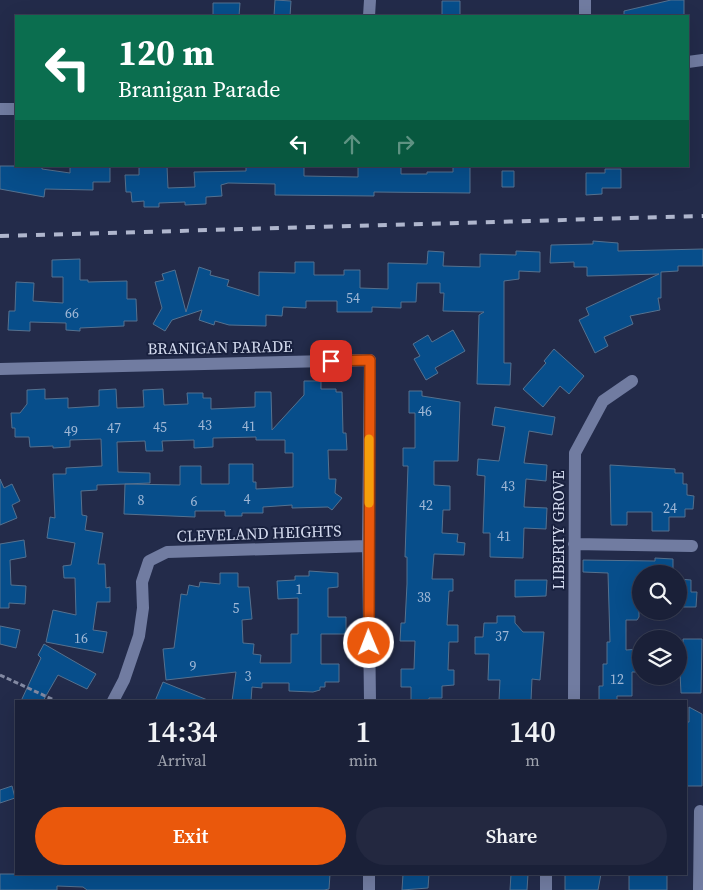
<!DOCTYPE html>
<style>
body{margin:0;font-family:"Source Serif 4",serif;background:#232840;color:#f1f3f6;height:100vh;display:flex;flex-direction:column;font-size:19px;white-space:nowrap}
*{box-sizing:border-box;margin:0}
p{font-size:16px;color:#9fa3ae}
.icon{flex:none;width:28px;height:28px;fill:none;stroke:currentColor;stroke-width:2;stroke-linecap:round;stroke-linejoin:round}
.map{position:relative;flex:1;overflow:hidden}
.side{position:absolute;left:15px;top:700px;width:672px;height:175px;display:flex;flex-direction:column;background:#1a2038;border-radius:0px;box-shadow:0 5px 20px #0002,0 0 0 1px #383e53}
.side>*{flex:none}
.hud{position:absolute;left:15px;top:15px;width:674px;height:152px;border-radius:0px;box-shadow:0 5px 20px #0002,0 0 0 1px #383e53;background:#0b6e4f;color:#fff;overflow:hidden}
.fabs{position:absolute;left:632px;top:565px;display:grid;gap:10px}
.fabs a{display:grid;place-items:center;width:55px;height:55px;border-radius:50%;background:#1a2038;box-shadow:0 5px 20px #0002,0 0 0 1px #383e53;font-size:25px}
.pin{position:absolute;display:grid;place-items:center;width:42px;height:42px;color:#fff;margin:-21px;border-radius:10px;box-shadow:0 2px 8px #0006}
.me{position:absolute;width:55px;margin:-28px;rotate:359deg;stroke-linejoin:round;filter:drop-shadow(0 0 4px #0008)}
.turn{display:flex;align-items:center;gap:18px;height:105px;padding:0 20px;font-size:22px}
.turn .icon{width:65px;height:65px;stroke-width:2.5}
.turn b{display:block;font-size:35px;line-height:42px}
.lanes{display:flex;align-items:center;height:48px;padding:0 20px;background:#0003;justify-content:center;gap:25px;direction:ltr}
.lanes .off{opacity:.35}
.eta{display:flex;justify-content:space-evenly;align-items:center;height:85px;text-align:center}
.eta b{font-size:30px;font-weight:600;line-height:35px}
.primary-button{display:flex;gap:10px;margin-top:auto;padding:10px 20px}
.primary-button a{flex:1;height:58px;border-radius:30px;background:#ea580c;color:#fff;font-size:20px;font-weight:600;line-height:58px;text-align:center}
.primary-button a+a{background:#232840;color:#f1f3f6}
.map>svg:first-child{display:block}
</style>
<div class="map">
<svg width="703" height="890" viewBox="0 0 703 890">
<rect width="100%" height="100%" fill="#232b4a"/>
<path fill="#074e8b" stroke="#55718f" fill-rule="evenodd" d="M275 0 291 1 290 16H274Z
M671 0H684V16H624V11Z
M442 1H460V16H442Z
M213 3H240L239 16H213Z
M0 166H42V169L70 173V167L110 166V182H93V190L45 189 44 197 0 189Z
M139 166H167L168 188 195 187 194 172 246 171V166H304V176L358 177V166H401V174H427V172H453V166H470V193L374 192V196L275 195V184L228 183 221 185 222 196 206 197V204L185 205V202L159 203V207H144V201L132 202 131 192H126L125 175H139Z
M605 169H621V188H602V194L586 195V173H605Z
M502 171H514V187H502Z
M593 241 618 243V251L703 249V266H678V271L661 272V298H658L660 310 630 316 633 324 604 337 608 346 595 353 579 320 589 315 586 308 659 274 587 276V267H574V262L550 263 551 245 593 244Z
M428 251 444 252 443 266 480 267V254L516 255V251L540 252V272L519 271V279L504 281V363H511L510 385 477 384 479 315 484 312 443 311 444 293H440V283H417L416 302H401V308L372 307V312H337V301H306V308L283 307 282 316 266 315V326L229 325 215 321 214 325 199 320 202 310 172 320 165 331 153 324 162 308 155 282 164 280 162 274 175 270 186 312 199 267 211 271 210 275 229 280 227 286 259 296V272L295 273V262H314V275H344V270H360V288L388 289V263L427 264Z
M80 259V280H88V282L127 281V299H136L137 321H124V326L80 328V331L66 330V323L30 322V331L8 330 9 311H15L16 282 34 283 33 301 63 303V277H52V260Z
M453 330 465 351 435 368 438 373 426 380 414 359 420 356 413 344 428 335 432 342Z
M554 349 584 376 569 394 560 386 543 407 523 389 546 363 544 361Z
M304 381H321V389H336V392H342L343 433H346L347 450H328L329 479H336L335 493 342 498 332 510 328 507 292 508V505L263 507V513H242V516H225V511H195V517L124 514 125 484 97 485V490L81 491 82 515 87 516 85 530 103 533 98 564H105L106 588 110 587V602H97L93 630 107 632 103 653 46 642 53 610 76 615 75 578H64L63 566 71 565 75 543 47 538 50 517 55 518 53 474H66V468L102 466 101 439 70 440V447L53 448V446L30 447 29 437H15V428H12L11 413H20L27 404V390L45 389V399L68 398V408L99 406V390L116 389 117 408 144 407 143 390 163 389 164 405 188 404 187 393H203V398H211V409L255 407V392H271L272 430 304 395ZM256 437V440H285V453H293V487L256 489V482H253V464H229V484H201V466H180V485L125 484 150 483V473L118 472 117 442 145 441 146 451H163L162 441 194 440V448L213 447V438Z
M409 391H422V396L460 402 458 461H434V485L450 486V510H443L442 533 458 534 457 542 465 543 464 555 434 554 432 579H453V591H449L447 625H458V642H449L448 670H454V685L442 686V698H429V701H411V687H401V669H414L415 641H400L401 623H405L407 584V557H405L408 466H403V448H415V413H409Z
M495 407 555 417 552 435 529 431 524 463 547 465 546 481 526 479 524 507 547 508 546 529 524 528 523 558 490 557V533H483L485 476 477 475 478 459 499 461 505 427 492 425Z
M610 465 675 469V473H683V484H687V495L694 496 693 509H685V517H669V531H652V512H627V525H611Z
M0 479 4 488 12 484 20 501 12 505 17 518 0 525Z
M24 540 26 557 10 560 11 585 26 586 25 604 9 603V608H0V544Z
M655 558 673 559V574H639V617L637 620H626V650L641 649V672H632V696H617V700H599V686H603V664H607V642H610L608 573 583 572V560L655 561Z
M309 571 338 573V587L328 588V617H346V634H321V664H339V682H325V687H320V690L313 692 289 691V683H262V688L252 687 251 701H232L236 672 166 680 163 649 174 648 181 594 187 595 189 585 199 587 200 582 220 584V573H238V587H249L252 619 242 620 243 643 254 644 253 654 261 655 260 663H291V634H298V598L278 599 277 581 295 580V576H309Z
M679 579 691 580V592H697L696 607H679Z
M515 580H547L546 596 515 597Z
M497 616H515V623L523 632H544L540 680 532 679 531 701H499L500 680H488L489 654H475V637H483L484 623H497Z
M0 626 20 630 16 648 0 644Z
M683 639H702L701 693H681L679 652H683Z
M44 644 96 674 87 689 58 675 43 701H21L41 658 38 655Z
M163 682 210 701H155Z
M689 707 702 714V786H686V722H689Z
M12 786 15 798 0 803V790Z
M0 874H330L329 889 324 890H87L83 887 57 886V890H0Z
M403 874H429L428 888 402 890Z
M511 874H528L527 890H510Z
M565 874H601L598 890H565Z
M667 874V890H629V875Z"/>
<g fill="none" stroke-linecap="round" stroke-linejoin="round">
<path stroke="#8289a2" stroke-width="3" stroke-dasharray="5 2.5" stroke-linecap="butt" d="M0 675 56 701"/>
<path stroke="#717ca1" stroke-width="12" d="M369 16 370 0
M585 16V0
M688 62 703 60
M0 109H16
M0 369 370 360 368 546 370 701
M574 544 692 546
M113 701 124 680 139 636 143 608 142 582 149 561 167 552 368 546
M574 701 575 453 603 401 632 381
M369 890V874
M546 890V874
M699 890 700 811"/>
<path stroke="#afb6cd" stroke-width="4" stroke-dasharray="9 9" stroke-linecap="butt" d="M0 236 703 216"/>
</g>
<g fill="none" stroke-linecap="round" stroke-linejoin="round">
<g stroke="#983908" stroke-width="12">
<path id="route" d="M331 361 370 360 369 643"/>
</g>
<use href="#route" stroke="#ea580c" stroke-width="9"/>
<path stroke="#f59e0b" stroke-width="9" d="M369 503V439"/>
</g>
<g text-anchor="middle" stroke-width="4" stroke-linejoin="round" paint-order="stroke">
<g font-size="14" fill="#a1b8d6">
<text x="353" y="303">54</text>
<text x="72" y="318">66</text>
<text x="425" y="416">46</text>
<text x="205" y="430">43</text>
<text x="249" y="431">41</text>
<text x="160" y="432">45</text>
<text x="114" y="433">47</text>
<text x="71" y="436">49</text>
<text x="508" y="491">43</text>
<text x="247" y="504">4</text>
<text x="141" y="505">8</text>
<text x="194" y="506">6</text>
<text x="426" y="510">42</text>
<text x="670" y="513">24</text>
<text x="504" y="541">41</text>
<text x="299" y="594">1</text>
<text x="424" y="602">38</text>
<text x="236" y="613">5</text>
<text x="502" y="641">37</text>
<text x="81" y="643">16</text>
<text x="193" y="671">9</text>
<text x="248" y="681">3</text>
<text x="617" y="684">12</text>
</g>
<g font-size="16" fill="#d4dbef" stroke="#19213f">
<text transform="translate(220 347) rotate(-1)" y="6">BRANIGAN PARADE</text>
<text transform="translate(558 530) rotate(-90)" y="6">LIBERTY GROVE</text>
<text transform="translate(259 533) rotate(-2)" y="6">CLEVELAND HEIGHTS</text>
</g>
</g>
</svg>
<div class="fabs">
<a><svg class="icon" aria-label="search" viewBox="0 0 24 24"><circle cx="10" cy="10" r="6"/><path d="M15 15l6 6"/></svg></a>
<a><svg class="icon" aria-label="layers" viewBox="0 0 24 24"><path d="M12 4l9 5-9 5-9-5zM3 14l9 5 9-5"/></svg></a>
</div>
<div class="pin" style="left:331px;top:361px;background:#d93025"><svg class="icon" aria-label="arrive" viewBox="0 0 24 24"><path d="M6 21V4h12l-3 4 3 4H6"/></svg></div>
<svg class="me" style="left:369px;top:643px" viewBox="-20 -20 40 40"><circle r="17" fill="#ea580c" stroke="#fff" stroke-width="3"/><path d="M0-11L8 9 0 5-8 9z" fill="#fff"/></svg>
<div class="hud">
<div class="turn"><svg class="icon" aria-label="left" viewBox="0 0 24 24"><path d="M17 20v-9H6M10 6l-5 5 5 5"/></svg><div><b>120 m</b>Branigan Parade</div></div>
<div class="lanes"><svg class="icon" aria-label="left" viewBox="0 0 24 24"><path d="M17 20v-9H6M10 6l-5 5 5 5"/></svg><svg class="icon off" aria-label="ahead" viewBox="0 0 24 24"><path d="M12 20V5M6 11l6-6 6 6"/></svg><svg class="icon off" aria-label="right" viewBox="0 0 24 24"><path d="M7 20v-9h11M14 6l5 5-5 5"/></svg></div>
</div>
<section class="side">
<div class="eta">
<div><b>14:34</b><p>Arrival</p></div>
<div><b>1</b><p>min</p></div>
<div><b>140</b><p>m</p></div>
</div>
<div class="primary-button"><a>Exit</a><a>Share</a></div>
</section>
</div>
